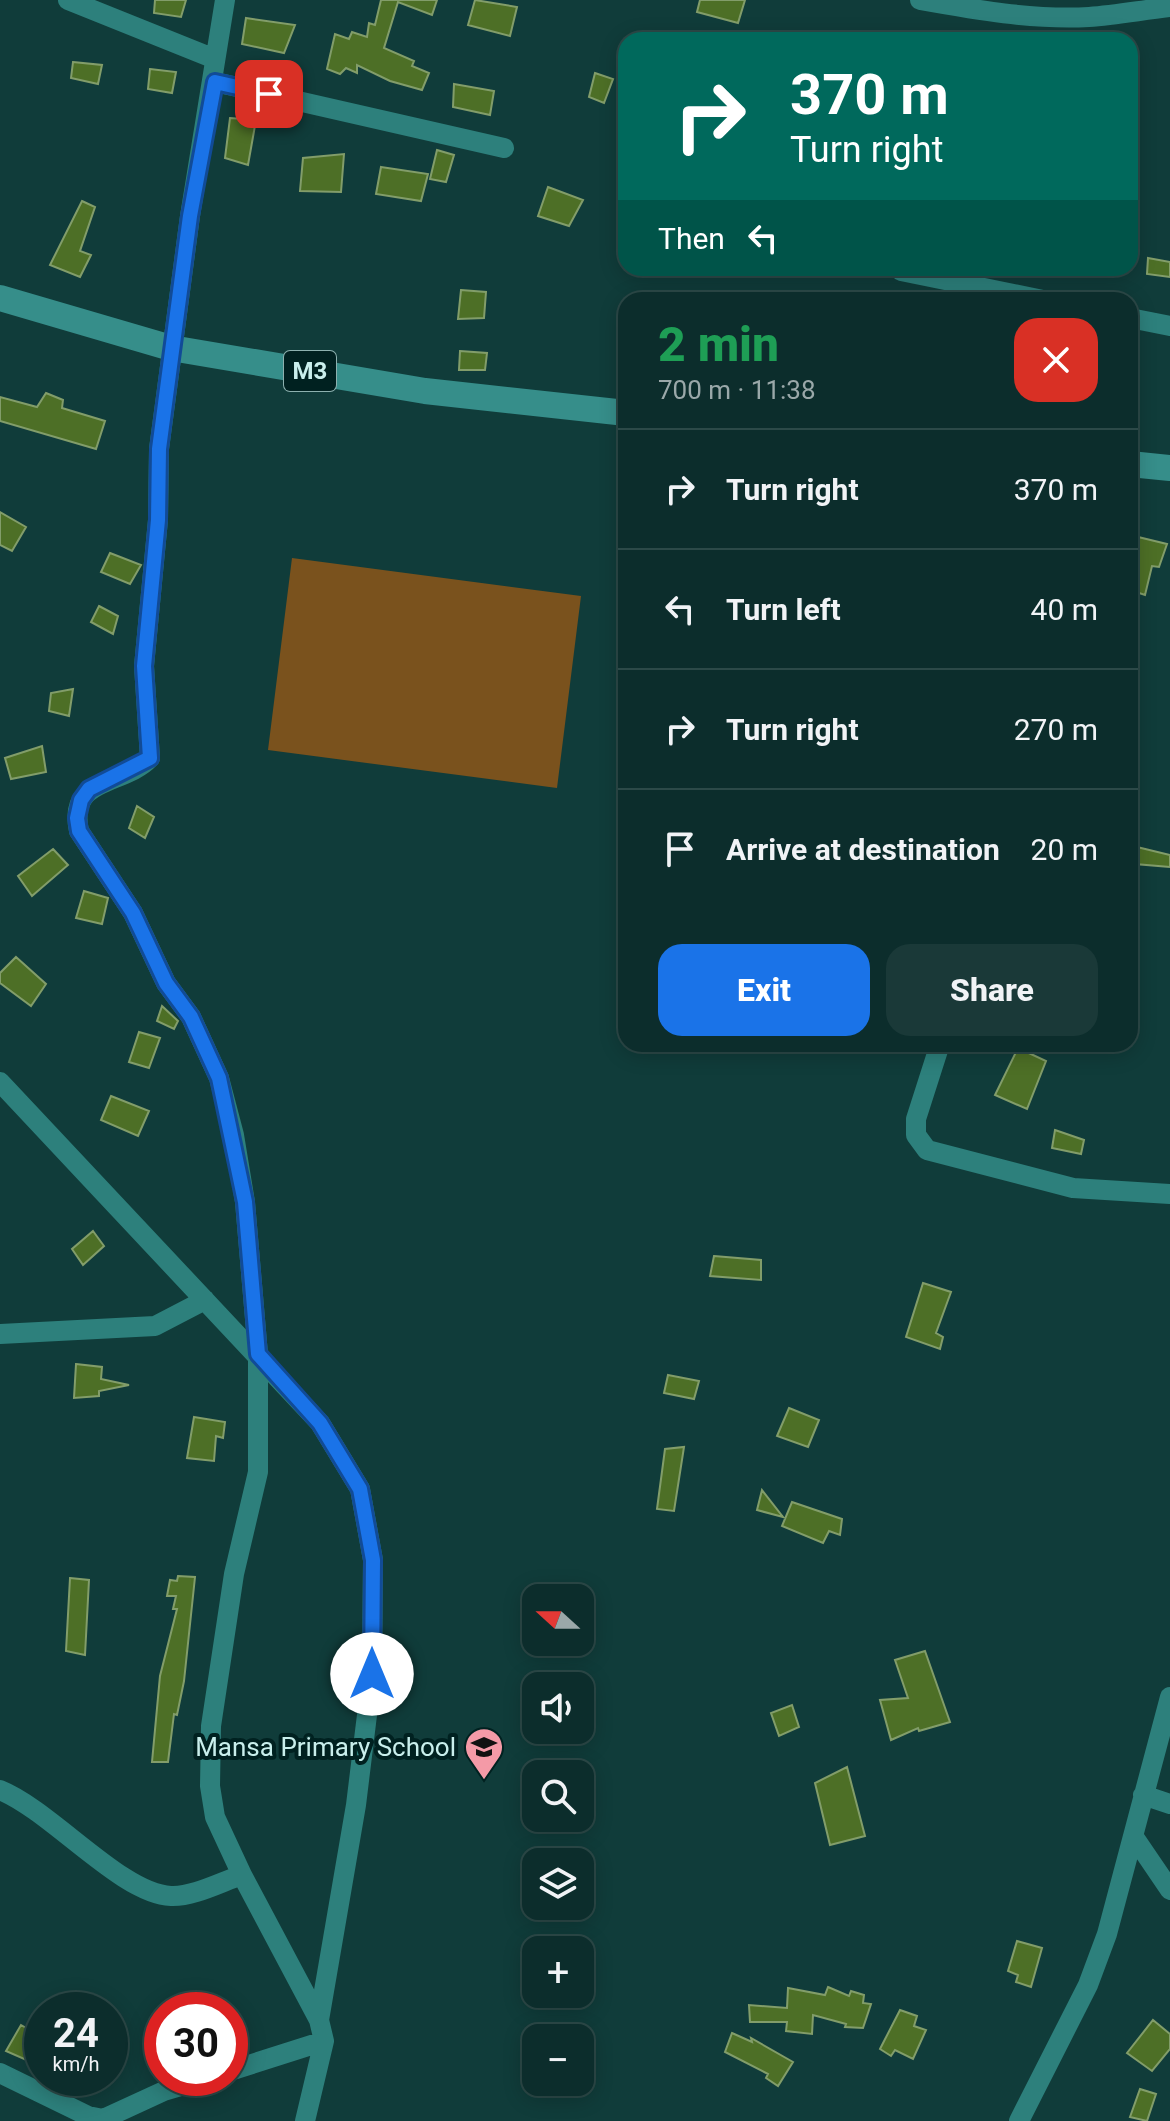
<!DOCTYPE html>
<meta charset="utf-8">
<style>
body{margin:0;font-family:Roboto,sans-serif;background:#1a3938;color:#f1f3f6;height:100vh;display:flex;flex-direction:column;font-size:30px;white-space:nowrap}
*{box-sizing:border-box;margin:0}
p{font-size:26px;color:#9aa8a9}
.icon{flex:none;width:44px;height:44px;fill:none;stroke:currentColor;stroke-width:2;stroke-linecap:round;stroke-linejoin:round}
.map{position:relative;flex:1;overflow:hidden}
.panel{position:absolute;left:618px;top:292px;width:520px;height:760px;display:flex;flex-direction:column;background:#0c2d2c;border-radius:24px;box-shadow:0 4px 20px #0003,0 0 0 2px #2c4948}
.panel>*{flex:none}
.hud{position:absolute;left:618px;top:32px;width:520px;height:244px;border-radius:24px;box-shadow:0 4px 20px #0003,0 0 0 2px #2c4948;background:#00695c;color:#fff;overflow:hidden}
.needle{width:52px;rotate:291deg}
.fabs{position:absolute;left:522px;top:1584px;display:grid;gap:16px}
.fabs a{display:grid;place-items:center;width:72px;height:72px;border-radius:16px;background:#0c2d2c;box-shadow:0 4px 20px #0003,0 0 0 2px #2c4948;font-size:40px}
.speed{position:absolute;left:24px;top:1992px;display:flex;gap:16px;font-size:40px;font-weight:700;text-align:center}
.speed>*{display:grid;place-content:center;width:104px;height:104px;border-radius:50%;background:#0c2d2c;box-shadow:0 4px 20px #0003,0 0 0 2px #2c4948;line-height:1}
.speed small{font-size:20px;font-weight:400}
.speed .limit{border:12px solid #d22;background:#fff;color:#111}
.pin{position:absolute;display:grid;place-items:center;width:68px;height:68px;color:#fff;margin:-34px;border-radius:16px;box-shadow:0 4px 12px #0006}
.me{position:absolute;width:88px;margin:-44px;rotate:0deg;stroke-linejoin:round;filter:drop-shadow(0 0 6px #0008)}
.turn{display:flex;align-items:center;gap:28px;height:168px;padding:0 40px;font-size:36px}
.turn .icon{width:104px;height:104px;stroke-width:2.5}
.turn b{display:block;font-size:56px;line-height:68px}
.then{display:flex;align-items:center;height:76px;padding:0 40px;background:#0003;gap:16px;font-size:30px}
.round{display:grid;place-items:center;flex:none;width:84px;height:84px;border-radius:24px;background:#1a3938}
.headline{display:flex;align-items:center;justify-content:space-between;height:136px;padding:0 40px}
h1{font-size:48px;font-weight:800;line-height:60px;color:#1e9e55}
.cta{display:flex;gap:16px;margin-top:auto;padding:16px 40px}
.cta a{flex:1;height:92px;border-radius:24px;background:#1a73e8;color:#fff;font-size:32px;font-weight:800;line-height:92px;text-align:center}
.cta a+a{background:#1a3938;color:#f1f3f6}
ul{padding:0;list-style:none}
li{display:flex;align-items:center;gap:24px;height:120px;padding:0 40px;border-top:2px solid #2c4948}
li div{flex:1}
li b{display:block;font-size:30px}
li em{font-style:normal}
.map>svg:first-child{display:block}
</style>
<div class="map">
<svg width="1170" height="2121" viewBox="0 0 1170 2121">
<rect width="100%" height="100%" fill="#103c3a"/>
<path fill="#7a521d" d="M292 558 581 596 557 788 268 750Z"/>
<path fill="#4d6f26" stroke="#829d6a" stroke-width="2" d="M155 0H186L181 17 154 13Z
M381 0H437L432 15 398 2 384 48 414 61 412 66 429 73 422 90 390 81 357 65V73L346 68 340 74 327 69 335 34 349 39 352 32 367 37 369 23 375 25Z
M475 0 517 7 510 36 468 25Z
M700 0H745L738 23 697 12Z
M246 18 295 25 284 53 242 44Z
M73 62 102 65 98 84 71 78Z
M150 69 176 72 172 93 148 89Z
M595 73 613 79 604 103 589 97Z
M454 84 494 91 490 115 453 107Z
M230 118 256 120 248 165 225 158Z
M437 150 454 155 446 182 430 179Z
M344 154 341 192 300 191 303 158Z
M381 167 428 174 421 201 376 194Z
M548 187 583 200 569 226 538 216Z
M82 201 95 207 80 251 91 255 80 277 50 265Z
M1148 258 1170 262V277L1147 274Z
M461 290 486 292 484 318 458 319Z
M460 351 487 353 485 370H459Z
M46 393 63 400 62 408 105 421 96 449 0 421V397L37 407Z
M0 512 26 527 12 551 0 545Z
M1130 535 1167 544 1159 567 1152 566 1145 595 1130 590 1135 562 1130 559Z
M110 553 141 565 130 584 101 572Z
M99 606 118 616 113 634 91 622Z
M73 689 69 716 49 711 51 693Z
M42 746 46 772 11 779 5 758Z
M137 806 154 817 145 838 129 828Z
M1137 847 1170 855V867L1135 864Z
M53 849 68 865 32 896 18 876Z
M84 891 108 898 102 924 76 918Z
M16 957 46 984 31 1006 0 983V973Z
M162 1006 178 1021 174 1029 157 1021Z
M139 1032 160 1038 149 1068 129 1062Z
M1018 1048 1046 1061 1027 1109 995 1095Z
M111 1096 149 1111 138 1136 101 1120Z
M1055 1130 1084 1140 1081 1154 1052 1148Z
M93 1231 104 1246 83 1265 72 1249Z
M714 1256 761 1260V1280L710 1276Z
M923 1283 951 1292 936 1333 943 1337 940 1349 906 1337Z
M76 1364 102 1367 101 1379 129 1385 99 1391V1396L74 1398Z
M668 1375 699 1381 694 1399 664 1393Z
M789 1408 819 1420 808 1447 777 1436Z
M194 1417 225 1422 223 1438 216 1436 214 1461 187 1458Z
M684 1447 674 1511 657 1509 665 1449Z
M762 1490 783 1517 757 1510Z
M792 1502 842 1519 840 1535 829 1531 823 1543 782 1526Z
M178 1576 195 1577 184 1681 177 1715 174 1714 168 1762H152L160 1676 177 1609H173L176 1596H167L170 1580 177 1581Z
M70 1578 89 1580 85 1655 66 1651Z
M925 1651 950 1722 919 1731 918 1728 891 1740 880 1700 908 1698 895 1660Z
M792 1705 799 1727 779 1736 771 1713Z
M847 1767 865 1836 830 1845 815 1783Z
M1017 1941 1042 1948 1031 1987 1016 1982 1018 1975 1008 1971Z
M828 1987 849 1996 851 1991 864 1995 863 2003 871 2004 863 2028 845 2027 846 2024 813 2015 812 2034 786 2031 787 2022H750L749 2005 787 2008 788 1988 825 1995Z
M900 2010 917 2016 914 2026 926 2030 913 2059 895 2050 891 2056 880 2049Z
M1153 2020 1170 2034V2049L1152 2071 1127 2053Z
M21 2025 42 2037 31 2062 6 2051Z
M732 2033 752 2042 751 2038 793 2062 778 2086 766 2078 768 2074 725 2052Z
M1140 2089 1156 2094 1147 2121 1130 2117Z"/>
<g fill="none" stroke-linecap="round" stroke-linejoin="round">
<path stroke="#2d807c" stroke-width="20" d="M68 0 215 59
M225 0 190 216 159 449 158 520 144 666 150 758C124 786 67 776 79 831L133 913 166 983 191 1017 219 1078 234 1135 245 1202 258 1354V1472L234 1574 211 1726 210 1786 215 1817 242 1875 319 2020 324 2041 305 2121
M920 0C976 10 1032 20 1089 17 1116 15 1143 10 1170 7
M215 82 504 148
M901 271 1043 300
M1130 318 1170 326
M940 1044 916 1119V1135L927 1150 1073 1188 1170 1194
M0 1082 320 1423 360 1489 373 1560 372 1674 356 1805 319 2020
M0 1334 155 1326 205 1300
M0 1790C52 1811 121 1894 171 1896 193 1897 221 1882 242 1875
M1143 1795 1170 1804
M1134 1837 1170 1890
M230 2071 324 2041
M0 2073 88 2116 103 2119 164 2091 208 2078
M1019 2121 1088 1985 1107 1934 1170 1697"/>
<path stroke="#368e8a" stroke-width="26" d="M0 298 171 348 425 391 626 413
M1130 464 1170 468"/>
</g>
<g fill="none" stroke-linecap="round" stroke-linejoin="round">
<g stroke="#114b97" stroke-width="20">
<path id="route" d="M269 94 215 82 190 216 159 449 158 520 144 666 150 758 89 789 81 800 77 818 79 831 133 913 166 983 191 1017 219 1078 245 1202 258 1354 320 1423 360 1489 373 1560 372 1674"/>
</g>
<use href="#route" stroke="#1a73e8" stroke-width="14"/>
</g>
<defs>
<g id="school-pin" transform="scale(2)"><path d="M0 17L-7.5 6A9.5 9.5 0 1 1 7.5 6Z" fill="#f49aa7" stroke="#002120"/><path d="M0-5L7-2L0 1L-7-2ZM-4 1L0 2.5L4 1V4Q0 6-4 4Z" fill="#111"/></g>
</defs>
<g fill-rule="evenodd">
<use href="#school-pin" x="484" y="1747"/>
</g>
<g text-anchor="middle" stroke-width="8" stroke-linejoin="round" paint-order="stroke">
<rect fill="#002120" stroke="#8db1af" stroke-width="2" x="284" y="351" width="52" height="40" rx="6"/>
<g font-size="24" font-weight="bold" fill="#c9efec">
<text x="310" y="379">M3</text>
</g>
<g font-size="26" fill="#c9efec" stroke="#002120" text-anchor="end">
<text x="456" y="1756">Mansa Primary School</text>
</g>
</g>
</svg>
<div class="fabs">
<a><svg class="needle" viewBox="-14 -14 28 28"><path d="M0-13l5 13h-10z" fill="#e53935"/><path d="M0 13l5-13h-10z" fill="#9aa8a9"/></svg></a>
<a><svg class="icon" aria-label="sound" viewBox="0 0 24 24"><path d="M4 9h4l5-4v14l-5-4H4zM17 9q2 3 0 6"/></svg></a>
<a><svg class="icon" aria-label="search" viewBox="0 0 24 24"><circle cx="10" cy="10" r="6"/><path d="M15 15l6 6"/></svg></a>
<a><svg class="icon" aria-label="layers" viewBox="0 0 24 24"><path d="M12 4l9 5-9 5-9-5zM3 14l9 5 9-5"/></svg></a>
<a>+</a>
<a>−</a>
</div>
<div class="speed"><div>24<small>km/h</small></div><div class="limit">30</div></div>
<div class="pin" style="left:269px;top:94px;background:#d93025"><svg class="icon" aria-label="arrive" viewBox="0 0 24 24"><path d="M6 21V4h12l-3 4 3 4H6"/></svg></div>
<svg class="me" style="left:372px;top:1674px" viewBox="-20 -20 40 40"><circle r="19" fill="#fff"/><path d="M0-13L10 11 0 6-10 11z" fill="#1a73e8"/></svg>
<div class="hud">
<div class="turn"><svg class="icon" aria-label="right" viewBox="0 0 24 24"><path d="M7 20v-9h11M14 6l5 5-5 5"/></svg><div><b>370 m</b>Turn right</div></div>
<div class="then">Then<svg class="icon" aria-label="left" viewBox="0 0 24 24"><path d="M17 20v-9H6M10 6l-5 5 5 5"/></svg></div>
</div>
<section class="panel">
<div class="headline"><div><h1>2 min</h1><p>700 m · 11:38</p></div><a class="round" style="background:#d93025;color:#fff"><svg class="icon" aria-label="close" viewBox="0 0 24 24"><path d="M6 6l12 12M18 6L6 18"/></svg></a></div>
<ul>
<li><svg class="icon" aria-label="right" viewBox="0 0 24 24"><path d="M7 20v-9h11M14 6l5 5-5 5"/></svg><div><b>Turn right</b></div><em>370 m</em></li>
<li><svg class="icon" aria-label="left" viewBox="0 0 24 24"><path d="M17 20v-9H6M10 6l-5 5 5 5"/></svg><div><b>Turn left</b></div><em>40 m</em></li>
<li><svg class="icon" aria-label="right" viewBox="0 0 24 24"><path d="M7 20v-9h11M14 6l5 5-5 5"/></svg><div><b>Turn right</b></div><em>270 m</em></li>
<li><svg class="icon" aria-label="arrive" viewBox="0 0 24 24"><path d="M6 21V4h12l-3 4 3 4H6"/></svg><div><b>Arrive at destination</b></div><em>20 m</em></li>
</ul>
<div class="cta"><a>Exit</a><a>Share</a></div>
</section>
</div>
